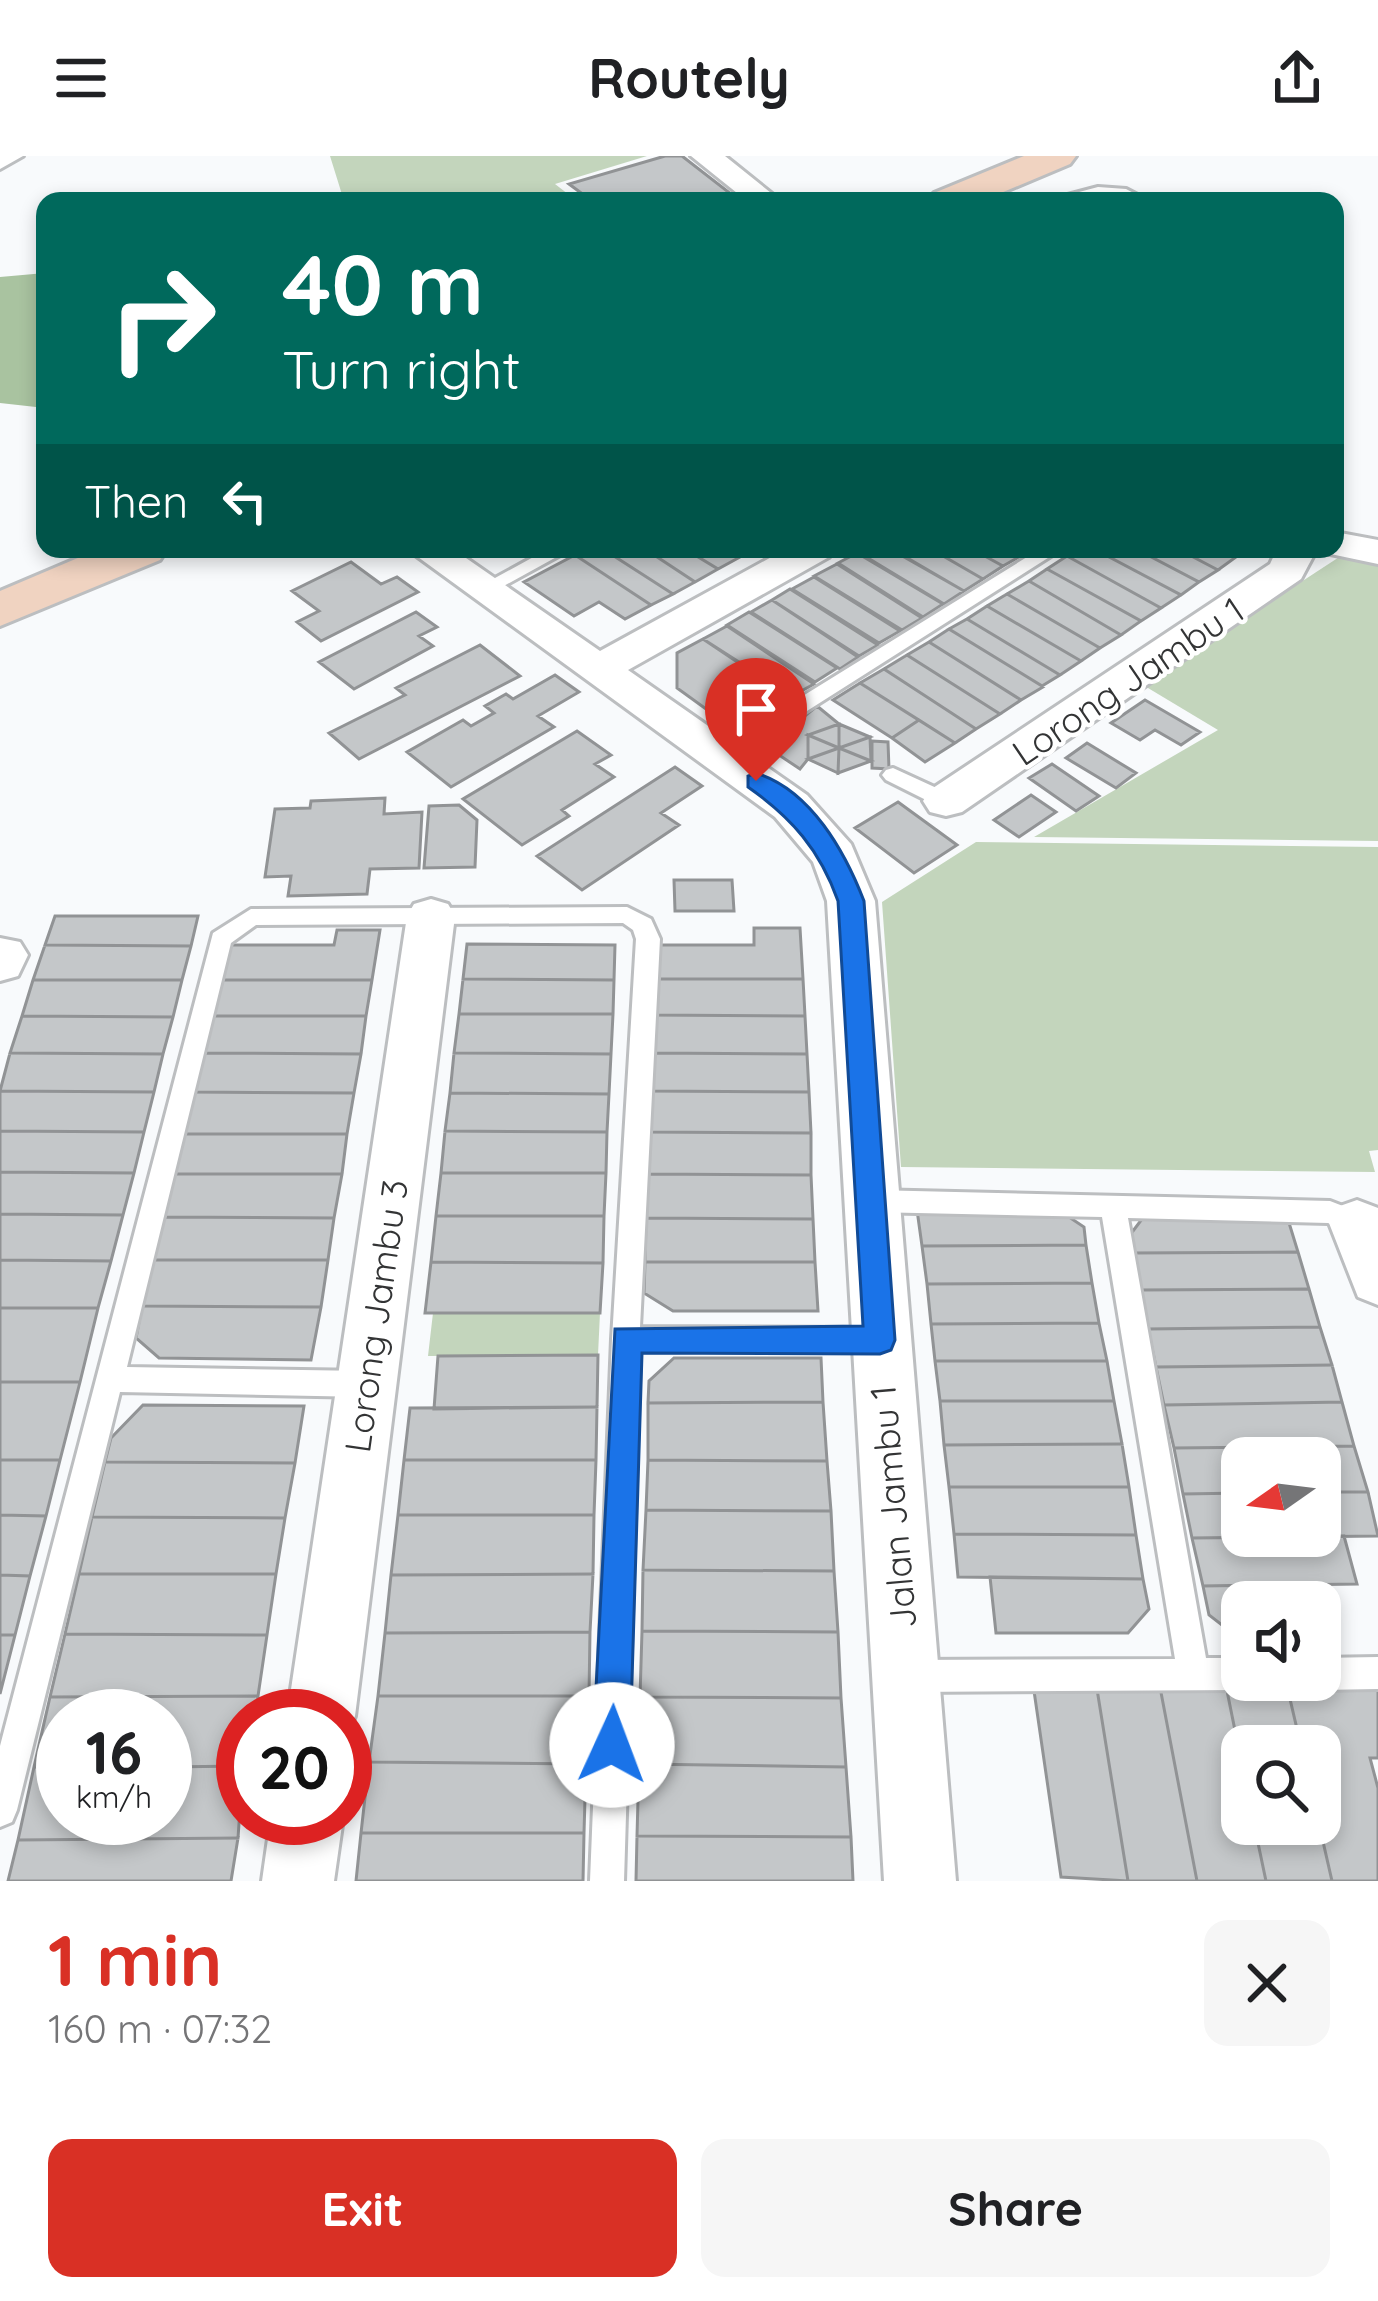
<!DOCTYPE html>
<meta charset="utf-8">
<style>
body{margin:0;font-family:Quicksand,sans-serif;background:#f6f6f6;color:#202124;height:100vh;display:flex;flex-direction:column;font-size:45px;white-space:nowrap}
*{box-sizing:border-box;margin:0}
p{font-size:39px;color:#757577}
.icon{flex:none;width:66px;height:66px;fill:none;stroke:currentColor;stroke-width:2;stroke-linecap:round;stroke-linejoin:round}
.map{position:relative;height:1725px;overflow:hidden}
.drawer{display:flex;flex-direction:column;background:#fff;flex:1}
.drawer>*{flex:none}
.banner{position:absolute;left:36px;top:36px;width:1308px;height:366px;border-radius:24px;box-shadow:0 6px 18px #0003;background:#00695c;color:#fff;overflow:hidden}
.needle{width:78px;rotate:256deg}
.tools{position:absolute;left:1221px;top:1281px;display:grid;gap:24px}
.tools a{display:grid;place-items:center;width:120px;height:120px;border-radius:24px;background:#fff;box-shadow:0 6px 18px #0003;font-size:60px}
.speed{position:absolute;left:36px;top:1533px;display:flex;gap:24px;font-size:60px;font-weight:700;text-align:center}
.speed>*{display:grid;place-content:center;width:156px;height:156px;border-radius:50%;background:#fff;box-shadow:0 6px 18px #0003;line-height:1}
.speed small{font-size:30px;font-weight:400}
.speed .limit{border:18px solid #d22;background:#fff;color:#111}
.pin{position:absolute;display:grid;place-items:center;width:102px;height:102px;color:#fff;margin:-123px -51px;border-radius:50% 50% 50% 0;rotate:-45deg;box-shadow:0 0 12px #0007}
.pin .icon{rotate:45deg}
.me{position:absolute;width:132px;margin:-66px;rotate:2deg;stroke-linejoin:round;filter:drop-shadow(0 0 9px #0008)}
.turn{display:flex;align-items:center;gap:42px;height:252px;padding:0 48px;font-size:54px}
.turn .icon{width:156px;height:156px;stroke-width:2.5}
.turn b{display:block;font-size:84px;line-height:102px}
.then{display:flex;align-items:center;height:114px;padding:0 48px;background:#0003;gap:24px;font-size:45px}
.round{display:grid;place-items:center;flex:none;width:126px;height:126px;border-radius:24px;background:#f6f6f6}
.overview{display:flex;align-items:center;justify-content:space-between;height:204px;padding:0 48px}
h1{font-size:72px;font-weight:700;line-height:90px;color:#d93025}
.action{display:flex;gap:24px;margin-top:auto;padding:24px 48px}
.action a{flex:1;height:138px;border-radius:24px;background:#d93025;color:#fff;font-size:48px;font-weight:700;line-height:138px;text-align:center}
.action a+a{background:#f6f6f6;color:#202124}
header{display:flex;justify-content:space-between;align-items:center;height:156px;padding:0 48px;background:#fff;font-size:54px;font-weight:700}
.map>svg:first-child{display:block}
</style>
<header><svg class="icon" aria-label="menu" viewBox="0 0 24 24"><path d="M4 6h16M4 12h16M4 18h16"/></svg>Routely<svg class="icon" aria-label="share" viewBox="0 0 24 24"><path d="M12 15V3M7 8l5-5 5 5M5 13v7h14v-7"/></svg></header>
<div class="map">
<svg width="1378" height="1725" viewBox="0 0 1378 1725">
<rect width="100%" height="100%" fill="#f8fafc"/>
<path fill="#c3d5bc" d="M330 0H647L555 28 577 45H344Z
M1353 392 1378 410V685L1034 681 1218 574 1143 529Z
M976 686 1378 691V994L1369 995 1375 1016 901 1011 882 746Z
M433 1157H600L598 1199 428 1200Z"/>
<path fill="#a9c3a0" d="M45 117V252L0 247V121Z"/>
<path fill="#c4c7c9" stroke="#919395" stroke-width="3" d="M665 0H682L740 45H592L569 28Z
M587 393H603L673 438 651 449 575 399Z
M603 393H645L695 426 673 438Z
M645 393H685L718 413 695 426Z
M685 393H727L740 401 718 413Z
M864 393H890L964 435 944 448 858 396Z
M892 393H931L983 423 964 435Z
M931 393H972L1003 410 983 423Z
M972 393H1015L1024 398 1003 410Z
M1078 393H1094L1181 439 1161 452 1067 400Z
M1094 393H1136L1199 426 1181 439Z
M1136 393H1178L1218 414 1199 426Z
M1178 393H1221L1236 401 1218 414Z
M857 397 943 448 923 461 838 407Z
M575 399 651 449 625 463 599 446 574 460 524 426Z
M1067 400 1161 452 1141 465 1047 413Z
M351 406 381 428 397 421 418 436 321 485 297 466 319 455 292 435Z
M837 408 922 462 902 474 814 420Z
M1047 413 1141 465 1121 479 1029 425Z
M814 421 900 475 879 487 792 433Z
M1029 425 1121 479 1100 492 1007 438Z
M790 433 878 489 859 500 772 444Z
M1007 438 1100 492 1081 505 987 450Z
M772 444 858 501 840 513 751 456Z
M987 450 1081 505 1060 519 967 463Z
M416 456 437 471 419 480 433 490 354 533 319 506Z
M749 456 837 512 815 526 727 469Z
M967 463 1060 519 1042 530 949 473Z
M727 470 814 528 792 540 703 483Z
M949 473 1042 530 1043 531 1021 544 929 486Z
M703 483 791 542 735 574 677 532V497Z
M929 486 1021 544 1000 558 907 499Z
M480 489 520 520 359 603 329 577 405 539 396 532Z
M907 499 1000 558 976 573 884 513Z
M884 513 976 573 955 587 860 527Z
M555 519 579 536 538 560 554 571 451 631 407 596 463 564 471 570 494 557 485 550 506 538 513 543Z
M860 527 919 564 892 582 833 544Z
M1145 544 1200 576 1181 589 1155 574 1140 584 1111 567Z
M817 550 839 568 808 579V603L800 613 767 591Z
M919 564 955 587 925 606 892 582Z
M839 568 870 581 839 592Z
M839 568 870 581 871 605 838 617 808 603V579Z
M839 568V592L808 579Z
M577 575 611 599 595 608 614 621 562 654 569 660 522 689 463 643Z
M808 579 839 592 808 603Z
M870 581 871 605 839 592Z
M872 585 888 586 889 613 872 612Z
M1087 587 1136 617 1116 632 1066 602Z
M839 592 838 617 808 603Z
M839 592 871 605 838 617Z
M1052 608 1099 640 1076 655 1029 622Z
M675 611 702 630 661 657 679 669 582 734 537 700Z
M1031 639 1056 656 1019 681 994 664Z
M385 642 384 658 422 656 419 712 370 713 367 738 288 740 291 720 265 721 275 653 310 652 311 645Z
M898 646 957 689 914 717 855 672Z
M459 649 477 664 475 711 424 712 429 650Z
M674 724H732L734 755H675Z
M55 760H198L191 790 45 789Z
M754 772H800L803 823H650V789H754Z
M337 774H380L372 824H218L227 789H334Z
M467 788 615 789 614 824 463 823Z
M45 789 191 790 182 824H33Z
M463 823 614 824 613 858H459Z
M650 823H803L805 860 649 859Z
M33 824H182L173 861 22 860Z
M218 824H372L366 860H210Z
M459 858H613L611 898 454 897Z
M649 859 805 860 807 898 649 897Z
M22 860 173 861 163 898 10 897Z
M210 860H366L361 898 202 897Z
M10 897 163 898 154 936 0 935Z
M202 897 361 898 354 937 192 936Z
M454 897 611 898 609 938 450 937Z
M649 897 807 898 809 936 648 935Z
M0 935 154 936 144 976 0 975Z
M648 935 809 936 811 977 647 976Z
M192 936 354 937 347 978H182Z
M450 937 609 938 607 976 445 975Z
M0 975 144 976 134 1017 0 1016Z
M445 975 607 976 606 1017H441Z
M647 976 811 977V1019L647 1018Z
M182 978H347L342 1018H173Z
M0 1016 134 1017 123 1059 0 1058Z
M441 1017H606L604 1060H436Z
M173 1018H342L334 1062 163 1061Z
M647 1018 811 1019 813 1063 646 1062Z
M1057 1053 1084 1071 1086 1089 922 1090 917 1054Z
M1286 1057 1298 1096 1133 1097 1130 1079 1145 1059Z
M0 1058 123 1059 111 1105 0 1104Z
M436 1060H604L603 1107 431 1106Z
M163 1061 334 1062 328 1104H153Z
M646 1062 813 1063 815 1106H645Z
M1086 1089 1092 1127 927 1128 922 1090Z
M1298 1096 1309 1133 1140 1134 1133 1097Z
M0 1104 111 1105 98 1152H0Z
M153 1104H328L321 1151 142 1150Z
M431 1106 603 1107 600 1157H425Z
M645 1106H815L818 1155H673L644 1137Z
M1092 1127 1099 1167 931 1168 927 1128Z
M1309 1133 1320 1171 1148 1173 1140 1134Z
M142 1150 321 1151 311 1204 159 1202 136 1182Z
M0 1152H98L80 1226H0Z
M1099 1167 1107 1205H935L931 1168Z
M1320 1171 1332 1209 1156 1211 1148 1173Z
M598 1199 597 1251 434 1253 438 1200Z
M674 1202H821L823 1246 648 1247 649 1225Z
M935 1205H1107L1114 1245H940Z
M1332 1209 1342 1246 1164 1249 1156 1211Z
M0 1226H80L60 1304H0Z
M940 1245H1114L1122 1288 944 1289Z
M823 1246 827 1305 648 1304V1247Z
M1342 1246 1354 1290 1174 1292 1164 1249Z
M143 1249 304 1250 295 1307 105 1306 111 1282Z
M597 1251 596 1304H404L410 1252Z
M1122 1288 1129 1331H949L944 1289Z
M1354 1290 1368 1336H1320V1302H1242V1337L1183 1338 1174 1292Z
M0 1304H60L46 1360 0 1359Z
M404 1304H596L594 1359H398Z
M648 1304 827 1305 831 1355 646 1354Z
M105 1306 295 1307 285 1362 92 1361Z
M949 1331H1129L1136 1379 954 1378Z
M1320 1336H1368L1378 1380 1192 1382 1183 1338 1242 1337V1380H1320Z
M646 1354 831 1355 834 1415 643 1414Z
M0 1359 46 1360 30 1420 0 1419Z
M398 1359H594L593 1418 391 1419Z
M92 1361 285 1362 276 1418H79Z
M954 1378 1136 1379 1143 1423 958 1421Z
M1344 1380 1357 1428 1203 1430 1192 1382Z
M643 1414 834 1415 838 1476 642 1475Z
M79 1418H276L267 1479 65 1478Z
M593 1418 590 1476 385 1477 391 1419Z
M0 1419 30 1420 15 1479H0Z
M990 1421 1143 1423 1149 1453 1128 1477H996Z
M1325 1428 1337 1474 1320 1475V1446H1242V1476H1231L1209 1459 1203 1430Z
M642 1475 838 1476 841 1542 640 1541Z
M590 1476 589 1540H378L385 1477Z
M65 1478 267 1479 258 1540 50 1541Z
M0 1479H15L0 1538Z
M1225 1525 1242 1609V1668H1254L1266 1725H1197L1159 1526Z
M1225 1525 1286 1526 1301 1590H1242V1609Z
M1159 1526 1197 1725H1128L1096 1527Z
M1286 1526H1378V1602H1370L1378 1632V1725H1332L1319 1668 1320 1590H1301Z
M1096 1527 1128 1725 1061 1721 1033 1528Z
M258 1540 256 1560H243V1610L165 1611V1560H63V1611H34L50 1541Z
M378 1540H589L586 1608 369 1606Z
M640 1541 841 1542 846 1611 639 1608Z
M369 1606 586 1608 584 1677H361Z
M639 1608 846 1611 851 1681 637 1680Z
M243 1610 238 1682 18 1684 34 1611H63V1662H165V1611Z
M1254 1668H1319L1332 1725H1266Z
M361 1677H584L583 1725H356Z
M637 1680 851 1681 853 1725H636Z
M238 1682 231 1725H8L18 1684Z"/>
<g fill="none" stroke-linecap="round" stroke-linejoin="round">
<g stroke="#bcbec0" stroke-width="6">
<path id="service" d="M1098 31 1126 33 1149 45 1110 39 1045 45Z
M548 393H571L491 437 484 439 475 433Z
M1040 393H1062L728 605H714L711 600 714 595Z
M893 612 954 640 957 645 954 650H938L886 624 882 619 886 614Z
M627 751 651 763 660 783 640 1171 880 1172 890 1175 894 1184 890 1193 880 1196 640 1195 624 1725H590L612 1183 636 783 633 774 623 767 256 769 231 787 127 1211 366 1215 376 1219 380 1228 376 1237 366 1241 120 1236 17 1654 12 1666 0 1671V1590L213 777 251 753Z
M872 1034 1330 1045 1366 1059 1370 1067 1366 1075 1357 1078 1328 1067 1128 1062 1206 1502H1242V1524H1255L1253 1529 1242 1534 909 1536 898 1531 893 1520 898 1509 909 1504 1175 1503 1102 1061 872 1056 863 1053 859 1045 863 1037Z
M1378 1501V1533L1320 1534 1307 1524H1320V1502Z"/>
</g>
<g stroke="#bcbec0" stroke-width="6">
<path id="minor" d="M0 0H23L0 13Z
M691 0H725L781 45H747Z
M1335 376 1378 384V408L1321 396 1335 393Z
M407 393H453L600 495 786 393H835L829 401 628 514 807 639 851 688 875 745 956 1725H884L827 745 813 706 775 661Z
M1277 393H1317L1301 423 962 656 946 660 930 656 923 645 930 634 1270 408Z
M431 743 448 748 455 760 355 1560 345 1584V1560H287L407 760 414 748Z
M0 782 20 786 28 799 18 820 0 825Z
M1357 1044 1378 1052V1149L1358 1141 1329 1067 1337 1051Z
M271 1662H343L334 1725H262Z"/>
</g>
<g stroke="#bcbec0" stroke-width="6">
<path id="secondary" d="M1024 0H1076L1070 8 982 45H928L934 37Z
M99 393H167L160 404 0 470V435Z"/>
</g>
<use href="#service" fill="#fff" fill-rule="evenodd"/>
<use href="#minor" fill="#fff" fill-rule="evenodd"/>
<use href="#secondary" fill="#f0d3c1" fill-rule="evenodd"/>
</g>
<path fill="#1a73e8" stroke="#114b97" stroke-width="3" d="M756 617C811 634 845 696 864 745L895 1184 891 1194 880 1198 642 1197 630 1589 625 1602 612 1608 599 1602 593 1589 615 1173 863 1170 838 745C820 694 792 662 748 631V620Z"/>
<g text-anchor="middle" stroke-width="9" stroke-linejoin="round" paint-order="stroke">
<g font-size="36" fill="#333435" stroke="#fff">
<text transform="translate(1128 525) rotate(-34)" y="13">Lorong Jambu 1</text>
<text transform="translate(376 1160) rotate(-82)" y="13">Lorong Jambu 3</text>
<text transform="translate(893 1351) rotate(-95)" y="13">Jalan Jambu 1</text>
</g>
</g>
</svg>
<div class="tools">
<a><svg class="needle" viewBox="-14 -14 28 28"><path d="M0-13l5 13h-10z" fill="#e53935"/><path d="M0 13l5-13h-10z" fill="#757577"/></svg></a>
<a><svg class="icon" aria-label="sound" viewBox="0 0 24 24"><path d="M4 9h4l5-4v14l-5-4H4zM17 9q2 3 0 6"/></svg></a>
<a><svg class="icon" aria-label="search" viewBox="0 0 24 24"><circle cx="10" cy="10" r="6"/><path d="M15 15l6 6"/></svg></a>
</div>
<div class="speed"><div>16<small>km/h</small></div><div class="limit">20</div></div>
<div class="pin" style="left:756px;top:625px;background:#d93025"><svg class="icon" aria-label="arrive" viewBox="0 0 24 24"><path d="M6 21V4h12l-3 4 3 4H6"/></svg></div>
<svg class="me" style="left:612px;top:1589px" viewBox="-20 -20 40 40"><circle r="19" fill="#fff"/><path d="M0-13L10 11 0 6-10 11z" fill="#1a73e8"/></svg>
<div class="banner">
<div class="turn"><svg class="icon" aria-label="right" viewBox="0 0 24 24"><path d="M7 20v-9h11M14 6l5 5-5 5"/></svg><div><b>40 m</b>Turn right</div></div>
<div class="then">Then<svg class="icon" aria-label="left" viewBox="0 0 24 24"><path d="M17 20v-9H6M10 6l-5 5 5 5"/></svg></div>
</div>
</div>
<section class="drawer">
<div class="overview"><div><h1>1 min</h1><p>160 m · 07:32</p></div><a class="round"><svg class="icon" aria-label="close" viewBox="0 0 24 24"><path d="M6 6l12 12M18 6L6 18"/></svg></a></div>
<div class="action"><a>Exit</a><a>Share</a></div>
</section>
